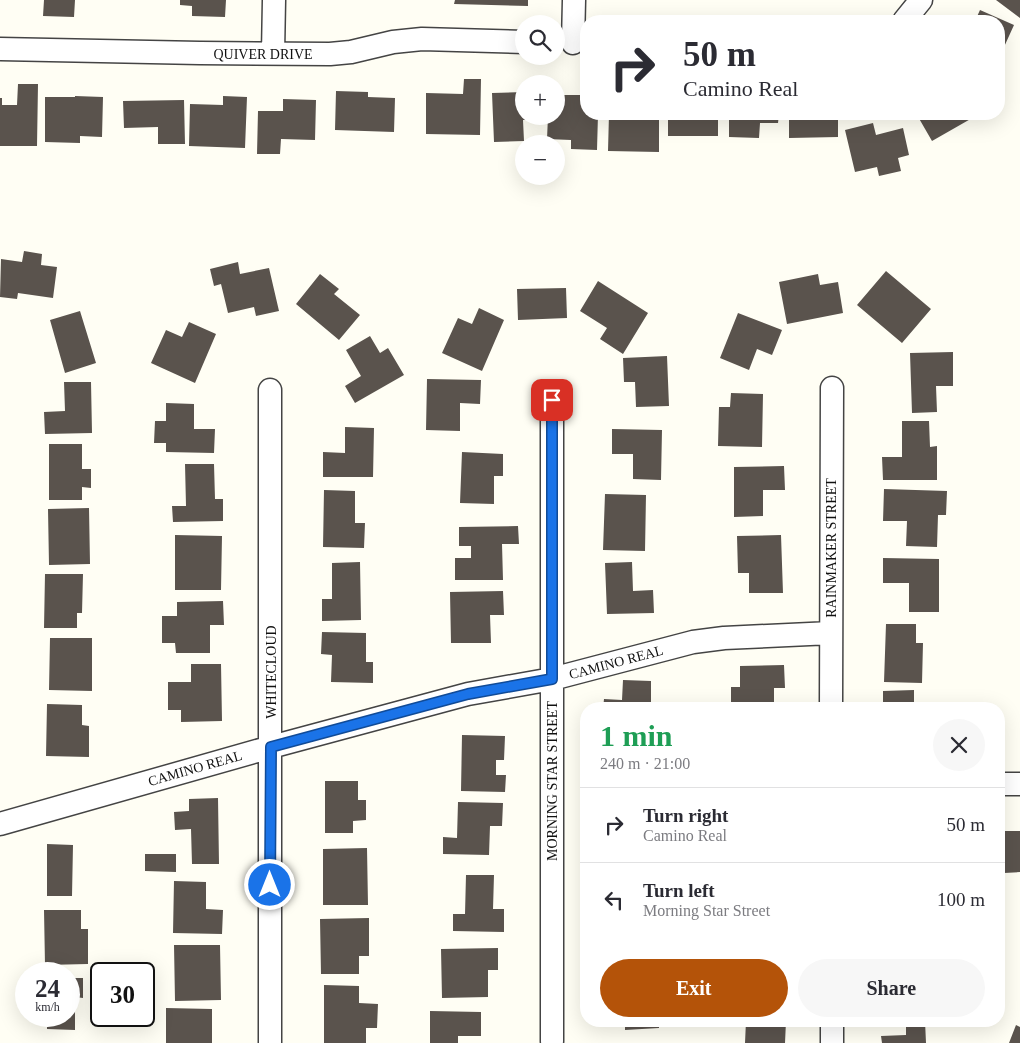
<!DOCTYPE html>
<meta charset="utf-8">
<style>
body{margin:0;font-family:"Times New Roman",serif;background:#f7f7f7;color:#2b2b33;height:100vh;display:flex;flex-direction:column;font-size:19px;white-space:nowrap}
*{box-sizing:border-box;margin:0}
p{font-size:16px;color:#7c7c81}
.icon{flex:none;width:28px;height:28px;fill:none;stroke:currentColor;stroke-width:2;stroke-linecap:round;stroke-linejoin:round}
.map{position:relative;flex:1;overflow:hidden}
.panel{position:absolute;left:580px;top:702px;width:425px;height:325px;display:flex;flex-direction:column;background:#fff;border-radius:20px;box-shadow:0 5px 20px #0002}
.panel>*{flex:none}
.top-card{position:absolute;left:580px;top:15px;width:425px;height:105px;border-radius:20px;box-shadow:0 5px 20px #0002;background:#fff;color:#2b2b33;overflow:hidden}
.tools{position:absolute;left:515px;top:15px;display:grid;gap:10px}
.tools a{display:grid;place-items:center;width:50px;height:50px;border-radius:50%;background:#fff;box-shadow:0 5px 20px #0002;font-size:25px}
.speed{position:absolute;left:15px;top:962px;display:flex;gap:10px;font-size:25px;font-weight:700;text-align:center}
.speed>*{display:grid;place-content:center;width:65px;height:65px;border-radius:50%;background:#fff;box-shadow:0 5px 20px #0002;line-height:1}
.speed small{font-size:12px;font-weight:400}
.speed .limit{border:2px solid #111;border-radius:8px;background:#fff;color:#111}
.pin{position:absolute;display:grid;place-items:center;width:42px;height:42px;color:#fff;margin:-21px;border-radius:10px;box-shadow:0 2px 8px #0006}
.me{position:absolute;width:55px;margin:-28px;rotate:0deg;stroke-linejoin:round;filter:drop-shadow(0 0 4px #0008)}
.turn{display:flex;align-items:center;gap:18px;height:105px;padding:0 20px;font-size:22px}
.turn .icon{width:65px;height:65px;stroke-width:2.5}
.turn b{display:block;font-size:35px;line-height:42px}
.round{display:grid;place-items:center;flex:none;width:52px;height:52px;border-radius:26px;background:#f7f7f7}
.head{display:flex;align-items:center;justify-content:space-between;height:85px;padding:0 20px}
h1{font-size:30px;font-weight:700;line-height:38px;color:#1e9e55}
.cta{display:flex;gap:10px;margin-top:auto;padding:10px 20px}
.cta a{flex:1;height:58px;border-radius:30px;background:#b45309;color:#fff;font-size:20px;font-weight:700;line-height:58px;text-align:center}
.cta a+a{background:#f7f7f7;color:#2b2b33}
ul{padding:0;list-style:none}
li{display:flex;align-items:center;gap:15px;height:75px;padding:0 20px;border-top:1px solid #e1e1e2}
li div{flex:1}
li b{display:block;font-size:19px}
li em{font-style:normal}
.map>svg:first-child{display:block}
</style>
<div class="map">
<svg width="1020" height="1043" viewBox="0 0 1020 1043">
<rect width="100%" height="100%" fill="#fffef4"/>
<path fill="#5a534d" d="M44 0H75L74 17 43 16Z
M180 0H226L225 17 192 16V6L180 5Z
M455 0H528V6L454 4Z
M996 0H1020V18Z
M980 10 1014 25 999 58V21H975Z
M464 79H481L480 135 426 134V93L463 94Z
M18 84H38L37 146H0V98H2V105H17Z
M336 91 368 92V97L395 98 394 132 335 130Z
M524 92V116H540V119L523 120 524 141 494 142 492 93Z
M556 95H586V114H598L597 150 571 149V140L547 139 548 116H556Z
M75 96 103 97 102 137 80 136V143L45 142V97H75Z
M223 96 247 97 245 148 189 146 190 104 223 105Z
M283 99 316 100 315 140 281 139 280 154H257L258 111H283Z
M184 100 185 144H158V127L124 128 123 101Z
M609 114H659V152L608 151Z
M668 114H718V136H668Z
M729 114H779L778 123H760L759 138 729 137Z
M789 114H838V137L789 138Z
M919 114H972L974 117 932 141 917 115Z
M873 123 876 135 903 128 909 155 898 158 901 171 879 176 877 167 855 172 845 130Z
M24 251 42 254 41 265 57 267 53 298 18 293 17 299 0 297 1 259 22 262Z
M238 262 240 274 269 268 279 311 256 316 254 307 228 313 221 284 214 286 210 269Z
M886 271 931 309 902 343 857 305Z
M320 274 339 289 334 294 360 315 339 340 296 304Z
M818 274 820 285 838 282 843 313 787 324 779 282Z
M598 281 648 313 623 354 600 339 607 328 580 311Z
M566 288 567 318 518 320 517 289Z
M479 308 504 320 482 371 442 353 458 318 472 324Z
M80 311 96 363 65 373 50 320Z
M738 313 782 330 772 355 757 349 749 370 720 358Z
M189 322 216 334 195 383 151 363 166 330 182 337Z
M370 336 380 353 388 348 404 375 355 403 345 386 361 376 346 350Z
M953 352V386H936L937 412 912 413 910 353Z
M667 356 669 406 636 407 635 382H624L623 358Z
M427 379 481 380 480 404 460 403V431L426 430Z
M64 382H91L92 433 45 434 44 412 65 411Z
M731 393 763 394 762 447 718 446 719 407H730Z
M166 403 194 404V429H215L214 453 166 452V443H154L155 421H166Z
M902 421H929L930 447 937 446V480H883L882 457H902Z
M345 427 374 428 373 477H323V452L345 453Z
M612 429 662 430 661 480 633 479V454H612Z
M49 444H82V469H91V488L82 487V500H49Z
M462 452 503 454V476H494V504L460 503Z
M185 464H214L215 499H223V521L173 522 172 506H186Z
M784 466 785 490H763V516L734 517V467Z
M884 489 947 491 946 515H938L937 547 906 546 907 521H883Z
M324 490 355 491V523H365L364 548 323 547Z
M605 494 646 495 645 551 603 550Z
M89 508 90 564 49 565 48 509Z
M518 526 519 544H502L503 580H455V558H471V546H459V527Z
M175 535 222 536 221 590H175Z
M781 535 783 593H749V573H738L737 536Z
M883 558 939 559V612H909V583H883Z
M360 562 361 620 322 621V599H332V563Z
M632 562 633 591 653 590 654 613 607 614 605 563Z
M45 574H83L82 613H77V628H44Z
M503 591 504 615H490L491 643H451L450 592Z
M223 601 224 625H210V653H176L175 643H162V616H177V602Z
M886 624H916V643H923L922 683 884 682Z
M322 632 366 633V662H373V683L331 682 332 655 321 654Z
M50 638H92V691L49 690Z
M191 664H221L222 721 181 722V710H168V682H191Z
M784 665 785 688H774V709H731V687H740V666Z
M623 680 651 681V709H603L604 699 622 700Z
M914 690V709H883V691Z
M47 704 82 705V725L89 726V757L46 756Z
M462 735 505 736 504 760H496V775H506L505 792 461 791Z
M325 781H358V800H366V820L353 821V833H325Z
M218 798 219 864H192L191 829 175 830 174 812 189 811V799Z
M458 802 503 803 502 826H490L489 855 443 854V837L457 838Z
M1003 831H1020V872L1004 873Z
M47 844 73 845 72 896H47Z
M367 848 368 905H323V849Z
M145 854H176V872L145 871Z
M466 875H494L493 909H504V932L453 931V914H465Z
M174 881 206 882V909L223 910 222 934 173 933Z
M44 910H81V929H88V964L45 965Z
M369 918V956H359V974H321L320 919Z
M174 945H220L221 1000 175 1001Z
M498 948V970H488V997L442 998 441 949Z
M69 978H83V998L75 997V1030L47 1029V1016H69Z
M324 985 359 986V1003L378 1004 377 1028H366V1043H324Z
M166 1008 212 1009V1043H166Z
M430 1011 481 1012V1036H458V1043H430Z
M625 1021H659V1028L625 1030Z
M746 1021H786L785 1043H745Z
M906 1021H925L926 1043H882L881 1036 906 1035Z
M1016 1025 1020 1027V1043H1009Z"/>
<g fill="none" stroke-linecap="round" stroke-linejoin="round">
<g stroke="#444" stroke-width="25">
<path id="minor" d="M904 21 921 0
M573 43 574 0
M0 49 200 53 330 54 351 52 393 42 422 39 524 42
M273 53 274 0
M270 390V1043
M552 400V1041
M831 709 832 388
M999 784H1020
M0 824 271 747 468 694 552 679 693 642 724 638 831 633
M832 1021V1043"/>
</g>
<use href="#minor" stroke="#fff" stroke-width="22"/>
</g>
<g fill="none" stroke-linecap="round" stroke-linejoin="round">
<g stroke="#114b97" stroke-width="12">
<path id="route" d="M270 885 271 747 468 694 552 679V400"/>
</g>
<use href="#route" stroke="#1a73e8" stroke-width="9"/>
</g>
<g text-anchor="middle" stroke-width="5" stroke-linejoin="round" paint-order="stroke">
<g font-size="14" fill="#111" stroke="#fff">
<text x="263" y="59">QUIVER DRIVE</text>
<text transform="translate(831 548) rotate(-90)" y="5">RAINMAKER STREET</text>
<text transform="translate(616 662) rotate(-15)" y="5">CAMINO REAL</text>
<text transform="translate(271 672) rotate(-90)" y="5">WHITECLOUD</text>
<text transform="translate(195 768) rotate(-16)" y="5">CAMINO REAL</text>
<text transform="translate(552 781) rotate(-90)" y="5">MORNING STAR STREET</text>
</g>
</g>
</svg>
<div class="tools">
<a><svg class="icon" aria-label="search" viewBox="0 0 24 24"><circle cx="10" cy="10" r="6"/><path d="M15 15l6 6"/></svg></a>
<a>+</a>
<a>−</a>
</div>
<div class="speed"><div>24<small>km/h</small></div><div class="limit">30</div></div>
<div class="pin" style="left:552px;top:400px;background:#d93025"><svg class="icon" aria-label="arrive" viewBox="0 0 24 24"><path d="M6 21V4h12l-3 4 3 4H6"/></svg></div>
<svg class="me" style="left:270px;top:885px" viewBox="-20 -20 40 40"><circle r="17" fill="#1a73e8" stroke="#fff" stroke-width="3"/><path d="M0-11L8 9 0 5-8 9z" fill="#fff"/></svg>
<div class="top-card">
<div class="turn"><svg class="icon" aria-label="right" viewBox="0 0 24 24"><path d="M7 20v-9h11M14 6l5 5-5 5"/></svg><div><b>50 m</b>Camino Real</div></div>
</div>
<section class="panel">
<div class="head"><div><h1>1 min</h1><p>240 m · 21:00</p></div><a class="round"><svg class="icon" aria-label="close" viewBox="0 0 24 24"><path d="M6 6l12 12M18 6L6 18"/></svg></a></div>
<ul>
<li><svg class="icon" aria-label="right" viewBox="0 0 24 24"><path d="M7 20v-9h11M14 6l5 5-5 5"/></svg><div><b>Turn right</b><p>Camino Real</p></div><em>50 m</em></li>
<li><svg class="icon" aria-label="left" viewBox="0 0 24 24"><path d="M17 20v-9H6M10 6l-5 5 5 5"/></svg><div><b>Turn left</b><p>Morning Star Street</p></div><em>100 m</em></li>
</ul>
<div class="cta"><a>Exit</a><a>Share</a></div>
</section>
</div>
